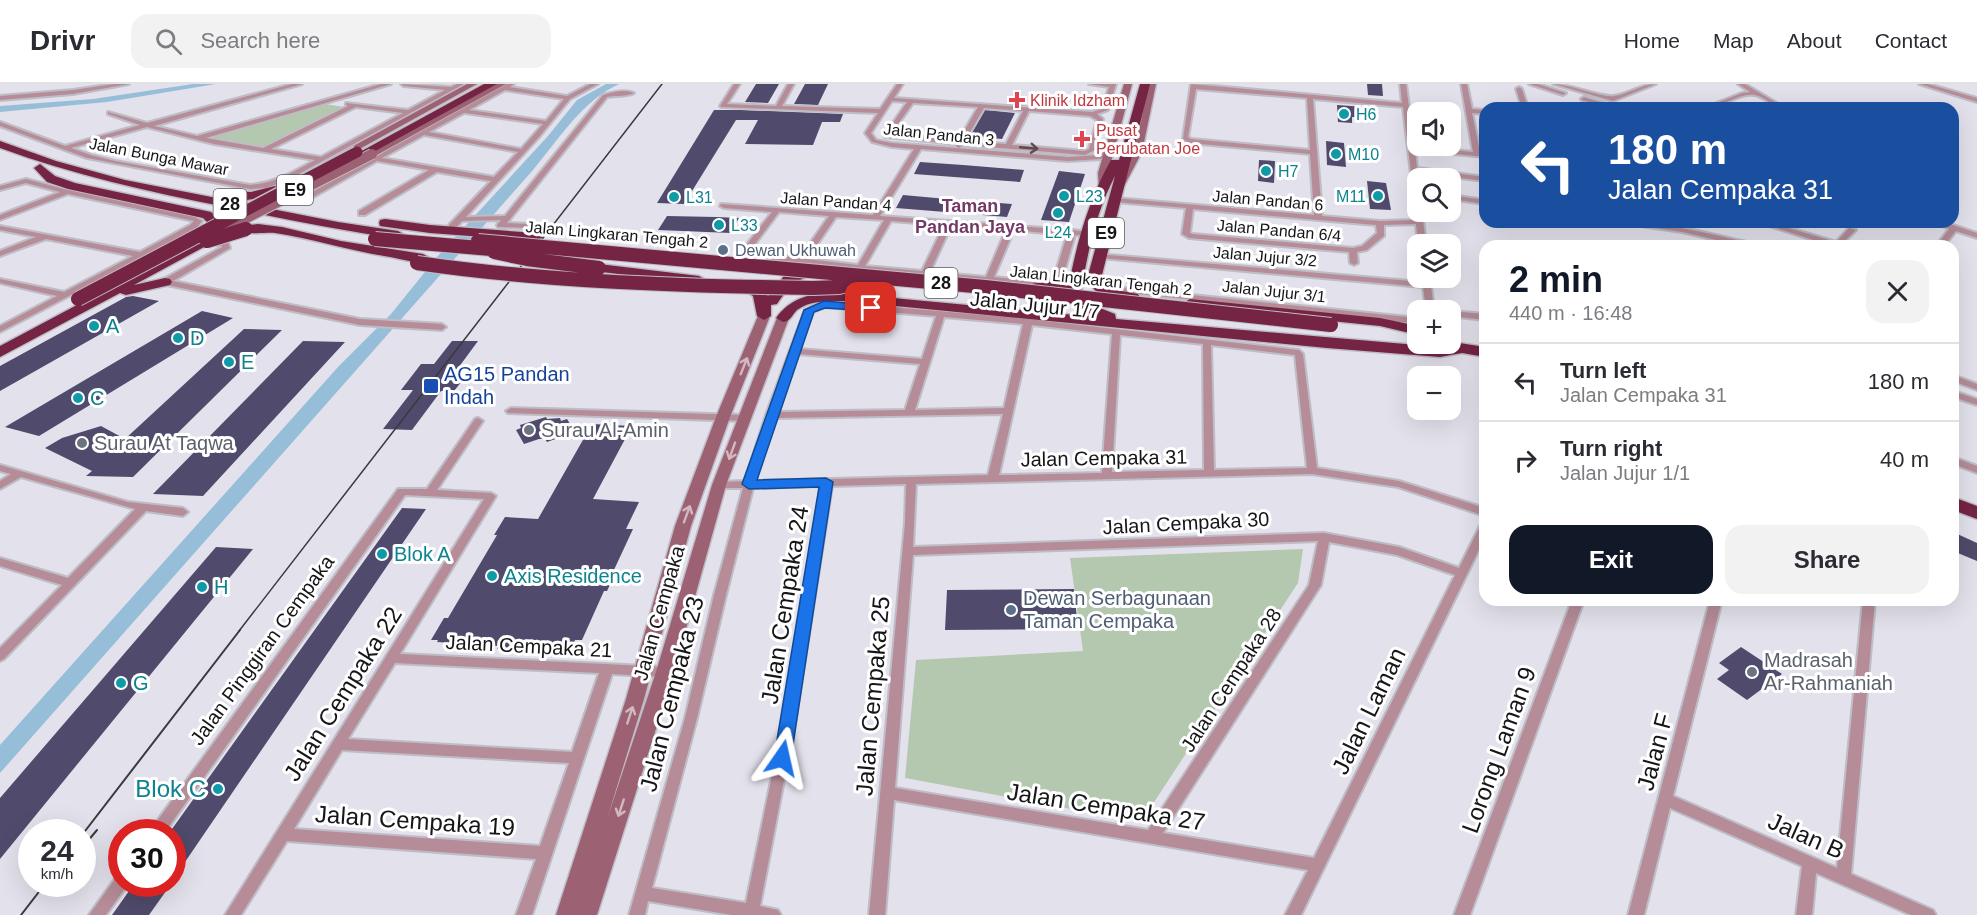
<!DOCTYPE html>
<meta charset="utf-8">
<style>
body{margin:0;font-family:Helvetica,sans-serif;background:#f2f2f3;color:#2b2b33;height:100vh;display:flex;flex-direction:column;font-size:22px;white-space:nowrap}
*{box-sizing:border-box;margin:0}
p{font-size:20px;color:#7c7c81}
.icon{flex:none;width:33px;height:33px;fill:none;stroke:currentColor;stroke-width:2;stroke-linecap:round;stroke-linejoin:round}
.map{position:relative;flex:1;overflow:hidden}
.side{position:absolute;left:1479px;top:156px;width:480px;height:366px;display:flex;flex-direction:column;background:#fff;border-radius:18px;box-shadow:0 6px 24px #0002}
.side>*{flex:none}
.top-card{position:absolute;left:1479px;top:18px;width:480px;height:126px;border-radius:18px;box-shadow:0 6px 24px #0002;background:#1a4fa0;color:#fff;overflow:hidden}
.fabs{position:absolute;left:1407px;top:18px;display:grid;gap:12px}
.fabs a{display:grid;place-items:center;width:54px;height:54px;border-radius:12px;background:#fff;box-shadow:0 6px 24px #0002;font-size:30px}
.speed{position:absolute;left:18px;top:735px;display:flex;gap:12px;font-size:30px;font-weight:700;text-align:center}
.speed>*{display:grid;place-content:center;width:78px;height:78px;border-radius:50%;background:#fff;box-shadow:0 6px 24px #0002;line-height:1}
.speed small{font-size:15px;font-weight:400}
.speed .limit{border:9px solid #d22;background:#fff;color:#111}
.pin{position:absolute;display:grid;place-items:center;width:51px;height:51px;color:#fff;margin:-26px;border-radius:12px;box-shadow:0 3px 9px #0006}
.me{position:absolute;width:66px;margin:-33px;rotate:11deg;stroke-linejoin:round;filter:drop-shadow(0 0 4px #0008)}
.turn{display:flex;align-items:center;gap:21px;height:126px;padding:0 30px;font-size:27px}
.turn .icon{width:78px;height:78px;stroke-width:2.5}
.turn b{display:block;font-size:42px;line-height:51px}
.round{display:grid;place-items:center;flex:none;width:63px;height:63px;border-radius:18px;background:#f2f2f3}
.overview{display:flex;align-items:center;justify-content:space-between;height:102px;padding:0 30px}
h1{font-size:36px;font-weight:700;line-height:45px;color:#111827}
.primary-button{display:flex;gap:12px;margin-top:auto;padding:12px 30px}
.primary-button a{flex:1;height:69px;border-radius:18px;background:#111827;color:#fff;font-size:24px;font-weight:700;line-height:69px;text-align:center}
.primary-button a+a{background:#f2f2f3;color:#2b2b33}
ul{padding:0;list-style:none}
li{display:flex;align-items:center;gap:18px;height:78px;padding:0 30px;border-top:2px solid #e1e1e2}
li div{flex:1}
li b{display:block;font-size:22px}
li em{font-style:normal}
header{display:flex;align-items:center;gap:36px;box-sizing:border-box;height:84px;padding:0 30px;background:#fff;border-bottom:2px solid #e1e1e2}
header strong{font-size:28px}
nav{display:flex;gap:33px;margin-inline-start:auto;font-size:21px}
.search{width:420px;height:54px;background:#f2f2f3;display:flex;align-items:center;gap:15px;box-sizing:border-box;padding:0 21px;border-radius:18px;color:#7c7c81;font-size:22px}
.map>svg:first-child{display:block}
</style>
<header>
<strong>Drivr</strong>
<div class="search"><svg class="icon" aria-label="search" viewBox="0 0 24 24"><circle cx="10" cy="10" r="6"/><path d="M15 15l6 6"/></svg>Search here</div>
<nav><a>Home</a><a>Map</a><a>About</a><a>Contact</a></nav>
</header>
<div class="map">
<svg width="1977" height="831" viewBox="0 0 1977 831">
<rect width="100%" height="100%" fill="#e3e2ec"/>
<path fill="#b3c8af" d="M325 20 344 23 265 63 210 55 211 52Z
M1303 465 1298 499 1141 738 905 694 916 576 1083 567 1070 474Z"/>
<path fill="#96bed8" d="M193 0H216L107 18 0 28V22L93 15Z
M606 0H619C582 17 559 55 533 86L0 689V661L338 283 391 230 437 173 548 52 577 16Z"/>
<path fill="#504a6c" d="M756 0H779L768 19 745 18Z
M805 0H828L818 21 794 20Z
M1367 0H1382L1383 12 1368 11Z
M1337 21 1365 23 1366 34 1352 33V39L1338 38Z
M714 26H740L843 30 840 38H822L813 61 745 60 758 36H736L684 120 657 119Z
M985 26 1015 29 1002 55 970 52Z
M1326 57 1344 59 1346 83 1327 81Z
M1259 76 1275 77 1274 99 1258 97Z
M920 78 963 81 1024 86 1020 98 914 90Z
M1059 87 1085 90 1069 138 1041 136Z
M1367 97 1386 99 1391 126 1370 125Z
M903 111 947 115 1012 120 1007 133 896 124Z
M667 132 716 133 739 134 731 149 658 146Z
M133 212 159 217 0 307V282L126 213Z
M202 227 233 234 39 352 5 343Z
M244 245 282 246 133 393 86 392 92 387 45 364 62 354 101 342 125 355Z
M303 257 345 258 203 412 153 410Z
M452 257H478L453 291 466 292 454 307H441L412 346 383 345 413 306H401L421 280H434Z
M546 333 547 335 560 334 561 337 567 335 575 348 547 358 545 355H539L524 360 516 346 521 344 520 341Z
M592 340 632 342 593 415 639 418 626 445H633L613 488H616L607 507H604L582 556H575L569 568 497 565 498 562 437 558 438 556H431L444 534H448L497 451H494L505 433 538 435Z
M402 424 426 425 172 797V745Z
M1953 448 1977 459V477L1953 467Z
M216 463 253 465 0 775V714Z
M1074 505 1078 545 945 546 947 506Z
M1741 563 1782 590 1747 616 1717 595 1729 586 1719 579Z
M134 800H171L149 831H112Z"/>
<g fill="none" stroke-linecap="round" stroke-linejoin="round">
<g stroke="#bebdc6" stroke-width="4">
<path id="street" d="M114 0H129L73 10 0 16V12L73 6Z
M292 0H302L154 42 197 52 381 0H391L206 54 263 64 348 22 346 21V19L408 26 445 6 404 2 401 0 451 3 457 0H464L284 98 266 104 250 105 87 74 0 42V38L65 62 140 41 108 30V28L147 39ZM356 23 403 29 321 73 271 65ZM147 43 214 60 315 76C293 88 276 99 250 101L115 77 91 71 71 64Z
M507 0H514L510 3 567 12 590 0H598L570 15 539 53 466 133 505 132 603 11C613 8 625 5 634 9 627 13 616 11 607 13L507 139 528 140 532 142 531 144 498 143 497 141 501 136 462 137 455 145H449V141L491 97 437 88 365 131H359V127L429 86 377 77 308 116 301 114ZM505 6 564 15 546 37 469 26ZM464 29H465L543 40 521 65 429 48ZM424 51 518 68 494 93 382 74Z
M734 0H740L727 20 776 22 788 0H794L782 22 880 25 897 0H903L894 14 1092 28 1102 25 1109 3 1089 0H1116L1108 26 1097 30 1103 35 1095 66 1085 71 963 61 959 64 956 62 957 60 885 53 884 52 907 18 892 17 871 49 876 56 892 59 1068 73 1099 71 1108 65H1112V67L1101 75 1068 77 921 65 880 132 1072 146 1089 148 1093 150 1089 152 1075 151 1062 196 1042 202 860 186 741 172V168L772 128 724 124 720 122 721 120 873 131 914 65 892 63 872 58 865 49 878 29 721 23 720 22ZM913 19 978 23 959 56 891 50ZM984 24 1023 27 1006 60 965 57ZM1029 27 1090 32 1097 36 1089 65 1084 67 1012 61ZM779 128 829 132 800 174 749 168ZM836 133 884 136 858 181 807 175ZM891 137 944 141 922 187 865 182ZM951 142 1006 146 986 193 930 188ZM1014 146 1067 151 1054 194 1042 198 994 193Z
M1191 0 1402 19 1400 0H1406L1414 62 1473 68 1461 0H1467L1472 25 1485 26V30L1472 29 1480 68 1485 69V73L1415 66 1417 84 1485 93V97L1418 89V122H1415L1403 23 1313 15 1322 132 1380 137 1415 136 1414 128 1418 126V128H1422L1426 160H1418L1416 140 1384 141V152L1367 166 1357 168 1358 179 1354 181 1350 179 1349 168 1189 154 1182 150 1186 124 1115 118 1111 116 1115 114 1314 131 1310 70 1189 59 1183 55ZM1196 5 1307 14 1310 66 1191 55 1188 53ZM1193 125 1376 141 1377 149 1362 162 1353 164 1193 150 1190 149Z
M1529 0H1538L1566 9 1563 11Z
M1553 0C1570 0 1602 14 1614 12 1629 10 1641 0 1656 0L1613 17Z
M1738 0H1745L1785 24C1773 24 1766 13 1755 11 1740 8 1721 24 1704 24L1742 9 1750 8Z
M1919 0H1928L1977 14V18Z
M1519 3 1522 5 1528 24H1522L1516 5Z
M1584 13 1616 23 1617 24H1607L1582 16 1581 15Z
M26 95 68 106 195 133 202 137 196 145 182 153 0 248V242L57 212 0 199V195L64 208 133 172 46 155 0 172V167L36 153 0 146V142L140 168 190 141 194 137 68 110 0 136V131L60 108 26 99 0 106V102Z
M1450 111 1485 116V120L1450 115Z
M1624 138C1665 138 1706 149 1746 158L1754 162H1705L1709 160 1725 158 1682 148 1628 140Z
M1757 138H1769L1836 158 1849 144 1856 146 1840 162H1832Z
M1933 138H1944L1977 149V154L1956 147 1944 162H1936L1949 145Z
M207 155 228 158 230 164 173 197 360 235 442 240 446 243 442 246 360 241 162 200V196L222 163V162L207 159Z
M1098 170 1422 198V194H1430L1434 226H1426L1423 203 1101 174H1098Z
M1091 193H1097L1123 204 1418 234V240L1121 208 1091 197Z
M824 217 1028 235 1299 266 1303 270 1317 384 1399 397 1485 424V432L1398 403 1312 390 916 400 913 463 1324 449 1399 463 1459 484 1480 442 1485 438V453L1301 831H1285L1308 786 894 716 885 831H869L905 439 906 400 832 402 796 633 760 822 778 826 781 831H732L648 817 645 831H629L685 634 714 511 743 404H719L714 401 719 398 745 397 766 331 805 226ZM825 223 936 232 922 275 799 265 813 228ZM944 233 1023 240 1004 324 915 326ZM1032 241 1112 250 1102 389 999 391ZM1120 251 1203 260 1204 386 1112 388ZM1211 261 1295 271 1307 384 1214 386ZM798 270 920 280 905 326 777 328ZM1003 330 988 391 755 397 775 334ZM821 402 784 633 746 819 652 804 697 634 726 511 753 404ZM1318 457 1309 501 1148 746 895 704 913 471ZM1329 458 1397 471 1455 491 1314 774 1163 749 1321 501Z
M1450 227 1485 230V236L1450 232Z
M1953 291 1977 300V306L1953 297Z
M1953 307 1977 315V321L1953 313Z
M511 324 744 331 749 334 744 337 508 329 506 327Z
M478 334 483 337 437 406 491 409 496 412 400 570 665 583 669 585 671 588 669 591 665 593 612 590 532 831H516L536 775 287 757 241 831H225L484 415 405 411 165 748H150L152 744 398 405H427L475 335ZM395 579 599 589 572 668 348 655ZM342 666 569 679 540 762 294 745Z
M1953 373 1977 382V389L1953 380Z
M0 381 128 418 183 424 188 428 183 432 146 427 4 575 0 577V564L62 501 0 482V474L68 494 135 425 21 393 0 405V397L11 390 0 387Z
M1572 516H1584L1470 831H1454Z
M1710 516H1722L1673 712 1837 784 1863 516H1875L1851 790 1933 826 1936 831H1911L1816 789 1812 831H1796L1802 782 1670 724 1644 831H1628Z
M122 790V800H128L106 831H89L117 792Z"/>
</g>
<g stroke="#bebdc6" stroke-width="3">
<path id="secondary" d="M467 0H477L354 68 346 66Z
M496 0H506L375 72 367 70Z
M1124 0H1132L1108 89 1109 104 1104 107 1099 104 1098 89Z
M1148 0H1156L1142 68 1122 106H1114L1113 104C1135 72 1142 37 1148 0Z
M764 228 770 232 730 333 691 442 644 615 607 735 656 588 712 401 777 234 783 230 789 234 726 401 674 588 597 831H556L626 615 675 442 716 333 758 232Z"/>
</g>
<g stroke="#bebdc6" stroke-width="3">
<path id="highway" d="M484 0H497L368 71 364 72 358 69Z
M1140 0H1150L1101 195 1110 205 1138 210 1140 213 1133 217C1114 215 1096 215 1087 195L1115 92C1096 128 1087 170 1081 210L1095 222 1115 230 1116 235 1440 263 1453 258 1485 263V273L1462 269 1440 273 1327 264 844 217C828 217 811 216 797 226 792 231 791 237 783 238L776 234C790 215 806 211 829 208L1096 233C1085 228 1075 221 1067 211L1068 204 1051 208 1028 206 1026 203C1035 195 1054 203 1071 190 1079 151 1091 111 1111 76H1119Z
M0 57 56 77 125 96 338 138 398 147 405 151 398 155C340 146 283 135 226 123 149 108 74 91 0 64Z
M40 80 55 92 75 99 211 128 220 137 215 148H205L204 145 207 138 203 134 68 105 47 98 34 84Z
M275 102 281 106 279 109C264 112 236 123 223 111L229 107 251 108Z
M385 135 430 141 536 149 543 153 536 157 430 149 380 142 379 139 380 136Z
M258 140 282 143 341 157 423 170 430 174C422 182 401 175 390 173 351 167 313 155 275 149 265 148 247 152 240 145L241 142Z
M199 156 204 157 206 160 204 163 134 201 165 194 170 195 172 198 170 201 126 211 120 209 0 273V262Z
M599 180 699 192 706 196 699 200 594 187 592 184Z
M815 182 820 183 822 186 820 189C798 194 789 202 777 220L771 221V232L764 236 757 232 753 212 734 200 741 196C753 199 761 201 768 212L784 192Z
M1190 215 1380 234 1418 242V251L1380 242 1185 222 1183 219Z
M1953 413 1977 422V435L1953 426Z"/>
</g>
<use href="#street" fill="#b58c97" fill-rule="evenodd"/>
<use href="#secondary" fill="#9c6172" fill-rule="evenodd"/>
<use href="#highway" fill="#752443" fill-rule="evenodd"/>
<path stroke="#3a393d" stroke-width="1.5" d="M239 547 662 0"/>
<path stroke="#3a393d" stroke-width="2" d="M82 751 240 546
M82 764 97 746
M21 831 45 800"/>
<g stroke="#bebdc6" stroke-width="12" stroke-linecap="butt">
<path id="secondary-bridge-far1" d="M229 143 372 70"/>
</g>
<g stroke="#bebdc6" stroke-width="14" stroke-linecap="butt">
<path id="secondary-bridge" d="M227 144 232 141"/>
</g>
<g stroke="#bebdc6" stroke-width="14" stroke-linecap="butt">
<path id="highway-bridge-far1" d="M215 143 357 68"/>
</g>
<g stroke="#bebdc6" stroke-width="16" stroke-linecap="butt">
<path id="highway-bridge" d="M375 155 491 165
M207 157 246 145
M478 157 985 203 1331 241
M494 168 527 175 599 184
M417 179C549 198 680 202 813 204L839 203 858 198
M78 215 218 141"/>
</g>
<use href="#secondary-bridge-far1" stroke="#9c6172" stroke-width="10"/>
<use href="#secondary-bridge" stroke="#9c6172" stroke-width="12"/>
<use href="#highway-bridge-far1" stroke="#752443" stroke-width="11"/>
<use href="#highway-bridge" stroke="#752443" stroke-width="14"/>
</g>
<defs><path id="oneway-shaft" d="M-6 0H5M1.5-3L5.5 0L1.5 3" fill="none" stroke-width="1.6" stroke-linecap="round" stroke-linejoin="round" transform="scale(1.5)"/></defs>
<use stroke="#5e4b51" href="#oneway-shaft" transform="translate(1029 64) rotate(5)"/>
<g stroke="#d2b8c0">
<use href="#oneway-shaft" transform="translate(744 282) rotate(-68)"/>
<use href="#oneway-shaft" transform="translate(732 367) rotate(110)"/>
<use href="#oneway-shaft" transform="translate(687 430) rotate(-70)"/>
<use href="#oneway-shaft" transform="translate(630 631) rotate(-72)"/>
<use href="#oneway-shaft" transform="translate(621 724) rotate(108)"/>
</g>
<path fill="#1a73e8" stroke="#114b97" stroke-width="1.5" d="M824 217 871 221 876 224 871 227 825 224 814 228 757 396 826 394 833 398 791 674 789 679 782 681 776 679 774 674 819 403 749 405 742 400 804 226Z"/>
<g fill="#e0444e" stroke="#fff" stroke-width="2">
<path d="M1014 7h6v6h6v6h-6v6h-6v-6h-6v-6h6z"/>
<path d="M1079 46h6v6h6v6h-6v6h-6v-6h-6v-6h6z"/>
</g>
<g fill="#0f9aa8" stroke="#fff" stroke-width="2">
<circle cx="1344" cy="30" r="6"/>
<circle cx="1336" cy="70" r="6"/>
<circle cx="1266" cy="87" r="6"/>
<circle cx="1064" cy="112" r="6"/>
<circle cx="1378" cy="112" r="6"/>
<circle cx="674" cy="113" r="6"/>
<circle cx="1058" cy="129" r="6"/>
<circle cx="719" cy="141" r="6"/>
<circle cx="94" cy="242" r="6"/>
<circle cx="178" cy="254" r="6"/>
<circle cx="229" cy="278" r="6"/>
<circle cx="78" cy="314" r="6"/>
<circle cx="382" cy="470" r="6"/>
<circle cx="492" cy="492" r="6"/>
<circle cx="202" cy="503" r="6"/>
<circle cx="121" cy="599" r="6"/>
<circle cx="218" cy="705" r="6"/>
</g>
<g fill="#5c6f8a" stroke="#fff" stroke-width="2">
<circle cx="723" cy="166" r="6"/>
<circle cx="1011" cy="526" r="6"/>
</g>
<rect fill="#1a4fb4" stroke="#fff" stroke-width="2" x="423" y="294" width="16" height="16" rx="3"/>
<g fill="#6b7280" stroke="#fff" stroke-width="2">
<circle cx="529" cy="346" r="6"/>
<circle cx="82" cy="359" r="6"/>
<circle cx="1752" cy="588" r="6"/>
</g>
<g text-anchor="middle" stroke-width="6" stroke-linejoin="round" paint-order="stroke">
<g font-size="16" fill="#be3a42" stroke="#fff" text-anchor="start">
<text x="1030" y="22">Klinik Idzham</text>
<text x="1096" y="52">Pusat<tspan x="1096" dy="18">Perubatan Joe</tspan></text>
</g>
<g font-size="16" fill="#0d838f" stroke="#fff" text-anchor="start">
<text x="1356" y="36">H6</text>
<text x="1348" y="76">M10</text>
<text x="1278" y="93">H7</text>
<text x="1076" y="118">L23</text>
<text x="1366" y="118" text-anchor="end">M11</text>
<text x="686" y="119">L31</text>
<text x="731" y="147">L33</text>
<text x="1058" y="154" text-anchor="middle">L24</text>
</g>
<g font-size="16" fill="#161518" stroke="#fff">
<text transform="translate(939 50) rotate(6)" y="6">Jalan Pandan 3</text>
<text transform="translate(159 72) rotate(11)" y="6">Jalan Bunga Mawar</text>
<text transform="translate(1268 116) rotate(5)" y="6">Jalan Pandan 6</text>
<text transform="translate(836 117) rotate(4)" y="6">Jalan Pandan 4</text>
<text transform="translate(1279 146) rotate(5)" y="6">Jalan Pandan 6/4</text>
<text transform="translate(617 150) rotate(5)" y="6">Jalan Lingkaran Tengah 2</text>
<text transform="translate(1265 172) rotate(5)" y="6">Jalan Jujur 3/2</text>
<text transform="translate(1101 196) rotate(6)" y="6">Jalan Lingkaran Tengah 2</text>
<text transform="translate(1274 207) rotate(6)" y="6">Jalan Jujur 3/1</text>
</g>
<g font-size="16" fill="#4e5e75" stroke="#fff" text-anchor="start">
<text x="735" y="172">Dewan Ukhuwah</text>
</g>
<g fill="#fff" stroke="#5c5b5d" stroke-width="1.5">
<rect x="277" y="91" width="36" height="30" rx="4.5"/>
<rect x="213.5" y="105" width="33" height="30" rx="4.5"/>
<rect x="1088" y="134" width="36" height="30" rx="4.5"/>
<rect x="924.5" y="184" width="33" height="30" rx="4.5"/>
</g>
<g font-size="18" font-weight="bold" fill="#161518">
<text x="295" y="112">E9</text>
<text x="230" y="126">28</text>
<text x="1106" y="155">E9</text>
<text x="941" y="205">28</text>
</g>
<g font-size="18" font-weight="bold" fill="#743a66" stroke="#fff">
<text x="970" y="128">Taman<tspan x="970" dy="21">Pandan Jaya</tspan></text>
</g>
<g font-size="20" fill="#161518" stroke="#fff">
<text transform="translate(1035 221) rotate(6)" y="7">Jalan Jujur 1/7</text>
<text transform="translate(1104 374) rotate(-1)" y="7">Jalan Cempaka 31</text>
<text transform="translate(1186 439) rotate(-3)" y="7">Jalan Cempaka 30</text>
<text transform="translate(659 529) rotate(-74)" y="7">Jalan Cempaka</text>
<text transform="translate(529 562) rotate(3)" y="7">Jalan Cempaka 21</text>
<text transform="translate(262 566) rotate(-54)" y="7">Jalan Pinggiran Cempaka</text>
<text transform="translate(1231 596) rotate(-57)" y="7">Jalan Cempaka 28</text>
</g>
<g font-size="20" fill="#0d838f" stroke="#fff" text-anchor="start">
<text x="106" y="249">A</text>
<text x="190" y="261">D</text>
<text x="241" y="285">E</text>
<text x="90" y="321">C</text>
<text x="394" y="477">Blok A</text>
<text x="504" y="499">Axis Residence</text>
<text x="214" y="510">H</text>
<text x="133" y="606">G</text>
</g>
<g font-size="20" fill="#164399" stroke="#fff" text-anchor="start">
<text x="444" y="297">AG15 Pandan<tspan x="444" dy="23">Indah</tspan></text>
</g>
<g font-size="20" fill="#5b616d" stroke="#fff" text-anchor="start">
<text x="541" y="353">Surau Al-Amin</text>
<text x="94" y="366">Surau At Taqwa</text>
<text x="1764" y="583">Madrasah<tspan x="1764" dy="23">Ar-Rahmaniah</tspan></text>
</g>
<g font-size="20" fill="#4e5e75" stroke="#fff" text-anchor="start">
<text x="1023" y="521">Dewan Serbagunaan<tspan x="1023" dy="23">Taman Cempaka</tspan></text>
</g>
<g font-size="24" fill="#161518" stroke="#fff">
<text transform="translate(785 521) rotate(-81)" y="8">Jalan Cempaka 24</text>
<text transform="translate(343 610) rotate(-58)" y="8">Jalan Cempaka 22</text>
<text transform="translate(672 610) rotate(-76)" y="8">Jalan Cempaka 23</text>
<text transform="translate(873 612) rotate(-85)" y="8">Jalan Cempaka 25</text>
<text transform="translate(1369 627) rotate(-64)" y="8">Jalan Laman</text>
<text transform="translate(1499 666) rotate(-70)" y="8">Lorong Laman 9</text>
<text transform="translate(1655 668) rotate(-75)" y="8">Jalan F</text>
<text transform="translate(1106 723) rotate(9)" y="8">Jalan Cempaka 27</text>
<text transform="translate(415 737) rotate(4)" y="8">Jalan Cempaka 19</text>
<text transform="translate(1806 752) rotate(24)" y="8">Jalan B</text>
</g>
<g font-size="24" fill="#0d838f" stroke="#fff" text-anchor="end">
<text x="206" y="713">Blok C</text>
</g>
</g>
</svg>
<div class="fabs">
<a><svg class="icon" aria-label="sound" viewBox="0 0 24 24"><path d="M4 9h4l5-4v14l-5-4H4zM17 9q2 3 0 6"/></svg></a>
<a><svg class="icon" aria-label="search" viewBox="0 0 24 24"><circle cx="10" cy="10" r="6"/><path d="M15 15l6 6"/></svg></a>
<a><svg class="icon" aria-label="layers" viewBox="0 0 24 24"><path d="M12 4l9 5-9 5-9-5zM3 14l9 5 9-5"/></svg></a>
<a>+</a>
<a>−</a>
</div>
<div class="speed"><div>24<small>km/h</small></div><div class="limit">30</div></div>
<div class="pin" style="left:871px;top:224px;background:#d93025"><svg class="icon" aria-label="arrive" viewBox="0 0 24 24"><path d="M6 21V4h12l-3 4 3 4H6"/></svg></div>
<svg class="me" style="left:782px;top:674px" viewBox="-20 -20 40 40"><path d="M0-17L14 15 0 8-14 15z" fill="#1a73e8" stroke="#fff" stroke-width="4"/></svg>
<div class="top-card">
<div class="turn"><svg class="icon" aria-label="left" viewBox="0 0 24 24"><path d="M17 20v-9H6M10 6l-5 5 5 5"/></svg><div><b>180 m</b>Jalan Cempaka 31</div></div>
</div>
<section class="side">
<div class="overview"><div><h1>2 min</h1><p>440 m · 16:48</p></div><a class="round"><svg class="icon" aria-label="close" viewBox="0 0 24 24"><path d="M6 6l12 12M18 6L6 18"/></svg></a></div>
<ul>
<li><svg class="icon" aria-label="left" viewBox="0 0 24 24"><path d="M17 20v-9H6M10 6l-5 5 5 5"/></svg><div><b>Turn left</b><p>Jalan Cempaka 31</p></div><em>180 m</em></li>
<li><svg class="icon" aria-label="right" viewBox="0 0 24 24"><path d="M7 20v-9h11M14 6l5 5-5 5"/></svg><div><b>Turn right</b><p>Jalan Jujur 1/1</p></div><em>40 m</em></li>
</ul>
<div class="primary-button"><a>Exit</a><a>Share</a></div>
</section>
</div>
